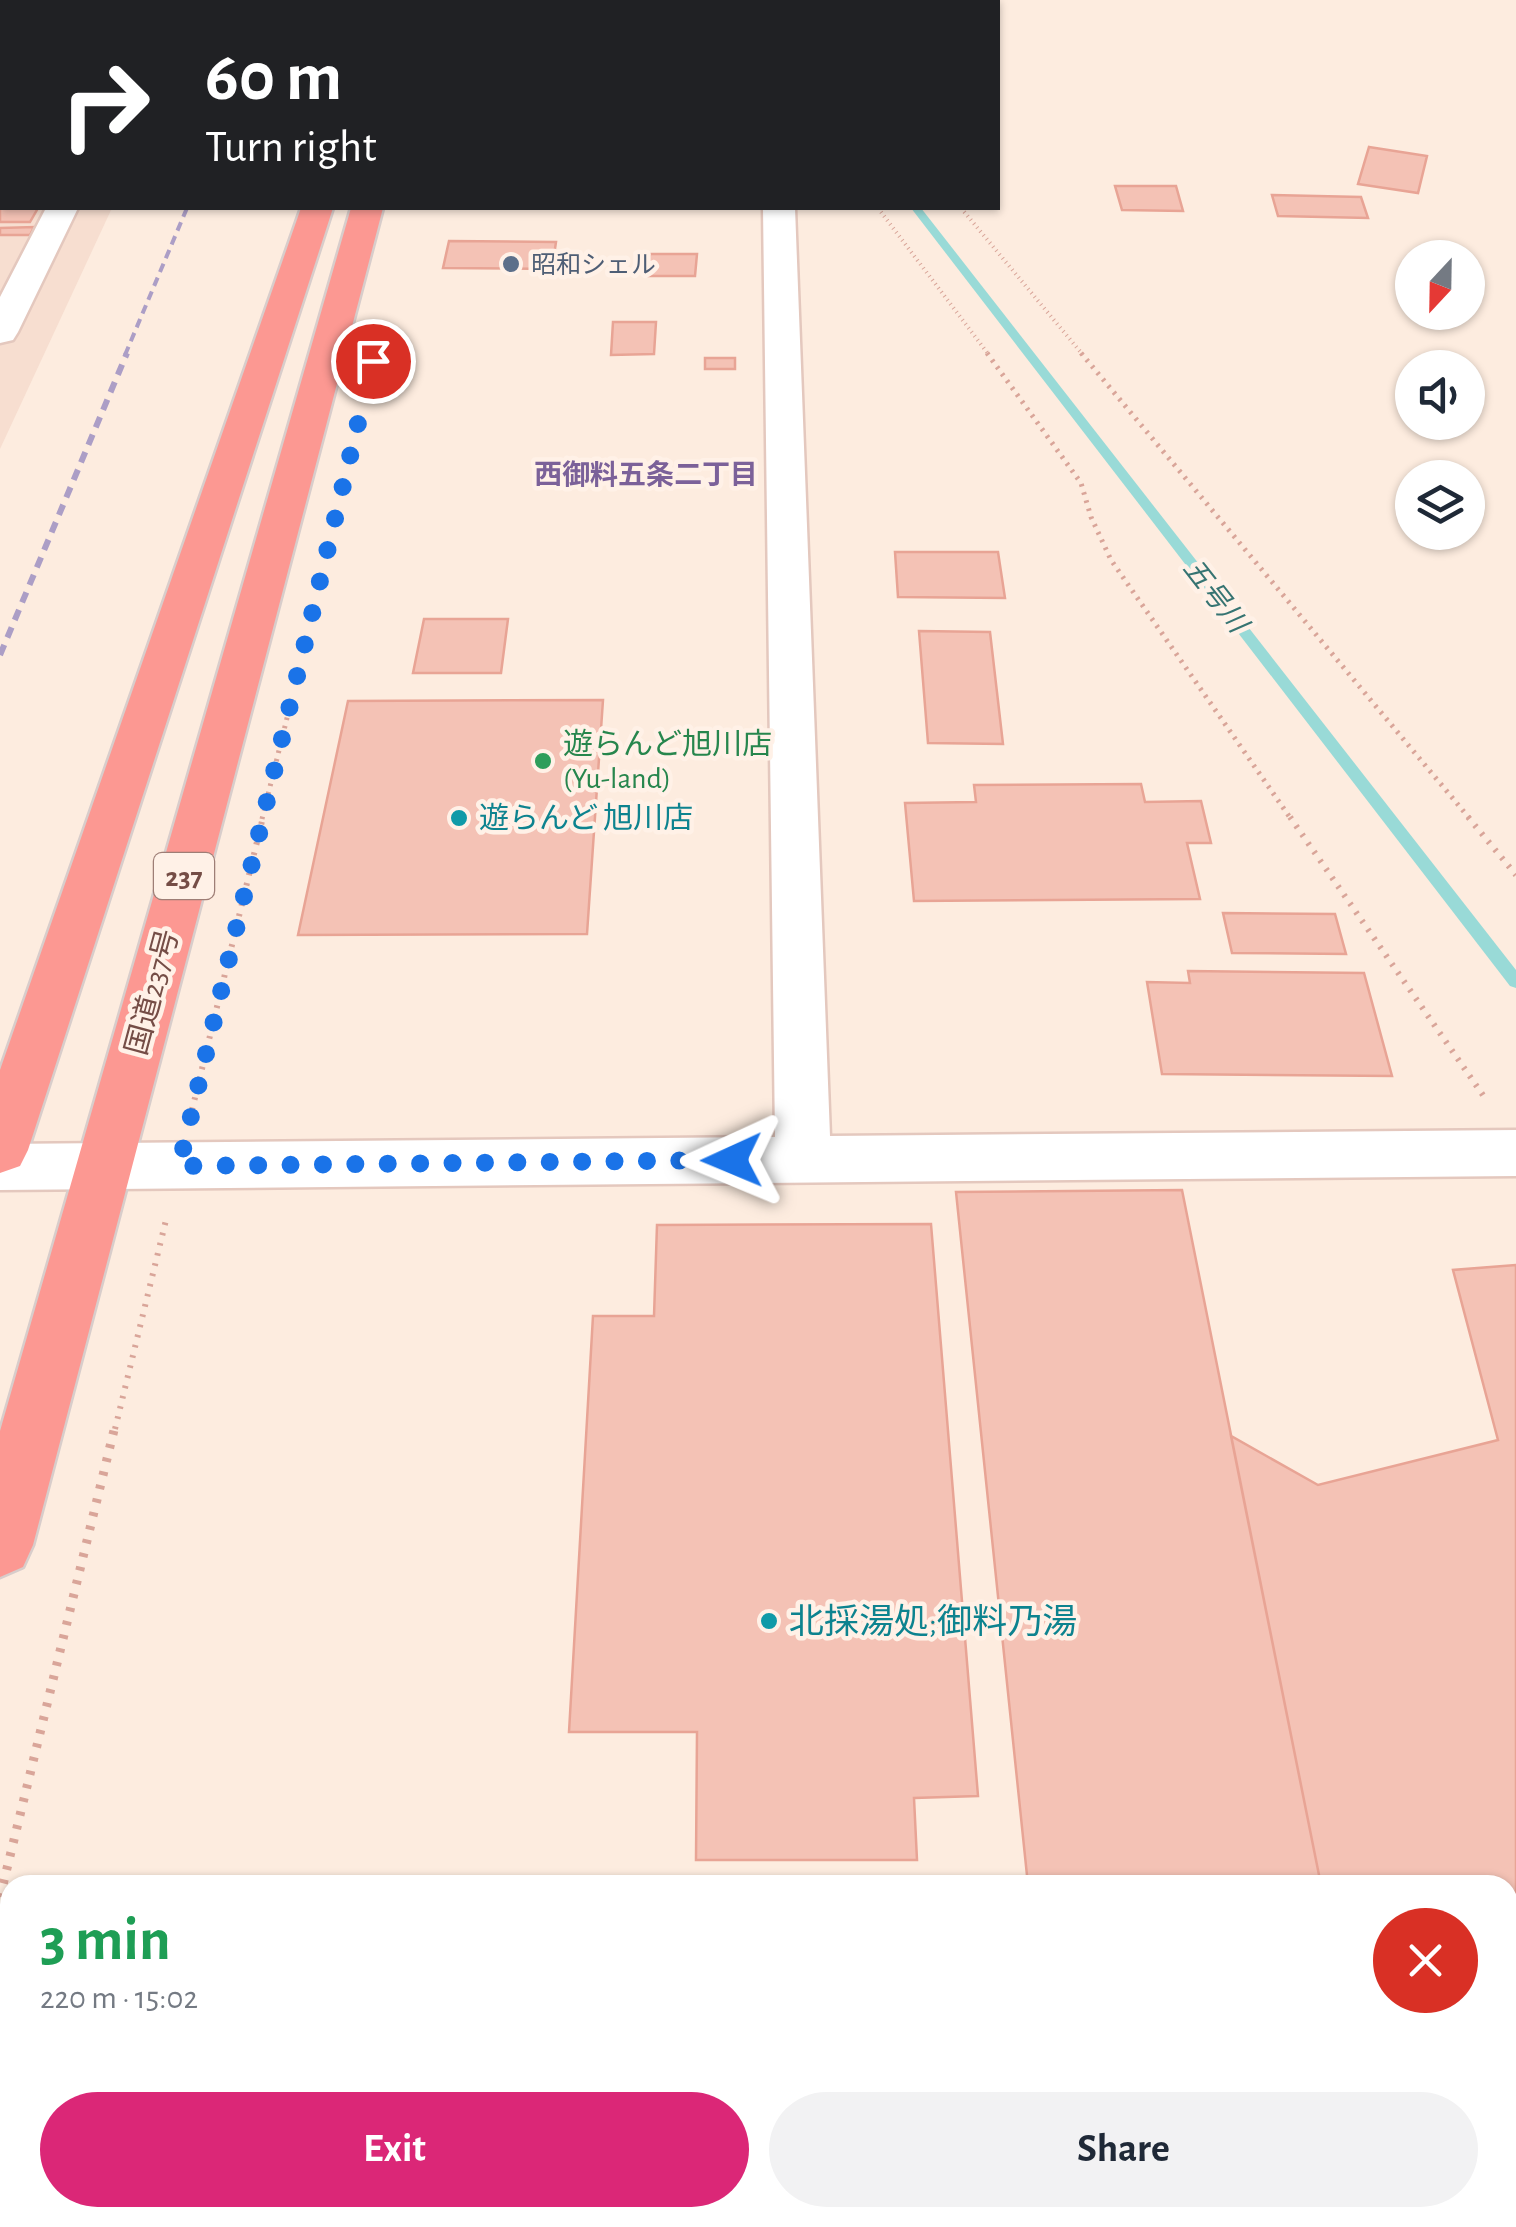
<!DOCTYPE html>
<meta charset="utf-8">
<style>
body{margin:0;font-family:"Alegreya Sans","Noto Sans JP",sans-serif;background:#f2f2f3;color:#1f2937;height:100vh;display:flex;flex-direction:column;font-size:38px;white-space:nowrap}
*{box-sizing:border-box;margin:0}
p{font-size:32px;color:#747a83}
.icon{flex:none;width:55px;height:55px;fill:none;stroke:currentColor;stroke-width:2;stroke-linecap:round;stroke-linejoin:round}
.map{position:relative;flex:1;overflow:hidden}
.details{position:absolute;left:0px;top:1875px;width:1518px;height:352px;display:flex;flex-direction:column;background:#fff;border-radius:30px 30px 0 0;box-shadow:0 2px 8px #0004}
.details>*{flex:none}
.hud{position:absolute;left:0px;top:0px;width:1000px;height:210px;box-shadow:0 2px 8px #0004;background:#202124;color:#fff;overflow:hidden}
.needle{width:65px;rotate:202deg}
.controls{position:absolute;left:1395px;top:240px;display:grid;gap:20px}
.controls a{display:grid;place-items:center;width:90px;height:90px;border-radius:50%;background:#fff;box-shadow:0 2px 8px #0004;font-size:50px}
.pin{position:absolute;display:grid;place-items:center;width:85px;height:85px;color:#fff;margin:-42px;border:5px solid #fff;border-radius:50%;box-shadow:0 2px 10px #0007}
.me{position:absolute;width:110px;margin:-55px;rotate:269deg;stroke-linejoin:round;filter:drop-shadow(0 0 8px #0008)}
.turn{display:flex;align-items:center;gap:35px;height:210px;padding:0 40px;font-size:45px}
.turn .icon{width:130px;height:130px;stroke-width:2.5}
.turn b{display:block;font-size:70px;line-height:85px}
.round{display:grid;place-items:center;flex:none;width:105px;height:105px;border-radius:52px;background:#f2f2f3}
.overview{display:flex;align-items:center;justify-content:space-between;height:170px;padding:0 40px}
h1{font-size:60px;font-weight:700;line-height:75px;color:#1e9e55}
.primary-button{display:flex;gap:20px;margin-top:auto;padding:20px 40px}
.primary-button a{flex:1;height:115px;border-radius:60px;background:#db2777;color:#fff;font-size:40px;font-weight:700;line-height:115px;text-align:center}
.primary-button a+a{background:#f2f2f3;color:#1f2937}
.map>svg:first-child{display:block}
</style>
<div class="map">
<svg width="1516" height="2227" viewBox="0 0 1516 2227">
<rect width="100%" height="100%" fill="#fdecdf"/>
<path fill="#f7ded0" d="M0 0H207L2 2V208H112L0 449Z"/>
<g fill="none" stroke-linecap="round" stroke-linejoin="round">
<path fill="#99dad7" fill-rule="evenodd" d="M911 208H921L1516 970V988L1510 986Z"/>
</g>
<path fill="#f4c2b5" stroke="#e8a495" stroke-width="2.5" d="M1369 147 1427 156 1418 193 1358 184Z
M0 177 2 208H38L30 222H0Z
M1115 186H1176L1183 211 1122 210Z
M1272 195 1361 197 1368 218 1278 216Z
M34 227 30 235H0V228Z
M449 241 556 242 552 269 443 268Z
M650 254H697L695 276H648Z
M613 322H656L654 354 611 355Z
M705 358H735V369H705Z
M895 552H998L1005 598 898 597Z
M424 619H508L501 673H413Z
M919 631 990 632 1003 744 928 743Z
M603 700 587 934 298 935 348 701Z
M1141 784 1145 802 1201 801 1211 843H1187L1200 899 914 901 905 803 976 802 974 785Z
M1223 913 1335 914 1346 954 1232 953Z
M1188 971 1364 973 1392 1076 1162 1074 1147 982 1190 983Z
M1182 1190 1321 1885H1028L956 1192Z
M931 1224 978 1796 914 1798 917 1860H696L697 1732H569L593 1316H654L657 1225Z
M1516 1265V2191L1508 2194V1885H1321L1231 1436 1318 1485 1498 1440 1453 1270Z
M1389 2218H1443L1417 2227H1391Z"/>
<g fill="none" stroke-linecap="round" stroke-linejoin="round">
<g stroke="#e4c8be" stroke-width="5">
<path id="minor" d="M46 208H78L18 332 13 340 0 343V297Z
M763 208H795L830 1136 1516 1130V1176L0 1190V1144L775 1137Z"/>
</g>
<g stroke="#d8cdcb" stroke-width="5">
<path id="highway" d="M301 208H333L28 1150 20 1166 0 1173V1070Z
M351 208H383L33 1545 23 1567 0 1577V1431Z"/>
</g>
<path stroke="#d9a599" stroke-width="4" stroke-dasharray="1 4" stroke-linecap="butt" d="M673 0 680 2
M878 208 989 355
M961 208 1083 355"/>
<path stroke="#d9a599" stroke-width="5" stroke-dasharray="2.5 6" stroke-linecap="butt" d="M987 353 1081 483 1091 517 1111 560 1291 819
M1081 353 1470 819
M262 819 288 714"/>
<path stroke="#d9a599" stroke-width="6" stroke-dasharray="2.5 8" stroke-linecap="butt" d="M1290 817 1487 1101
M1468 817 1516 875
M192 1110 263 817
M115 1429 166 1220"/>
<path stroke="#d9a599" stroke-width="9" stroke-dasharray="4 10" stroke-linecap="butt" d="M0 1897 115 1426
M0 2205H10
M559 2218 632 2227"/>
<use href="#minor" fill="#fff" fill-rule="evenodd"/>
<use href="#highway" fill="#fc9892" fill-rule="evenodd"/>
<path stroke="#ac9ec6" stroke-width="4" stroke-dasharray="9 6" stroke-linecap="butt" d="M125 355 187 208"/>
<path stroke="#ac9ec6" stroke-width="6" stroke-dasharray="11 8" stroke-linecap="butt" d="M0 655 127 353"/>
</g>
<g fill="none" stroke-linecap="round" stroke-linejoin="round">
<path stroke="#1a73e8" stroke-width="18" stroke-dasharray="0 32.4" d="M373 361 179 1166 732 1160"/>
</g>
<circle fill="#5c6f8a" stroke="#fff1e7" stroke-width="4" cx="511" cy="264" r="10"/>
<circle fill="#2e9e5b" stroke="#fff1e7" stroke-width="4" cx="543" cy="761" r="10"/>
<g fill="#0f9aa8" stroke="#fff1e7" stroke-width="4">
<circle cx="459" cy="818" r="10"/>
<circle cx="769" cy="1621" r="10"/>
</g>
<g text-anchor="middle" stroke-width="9" stroke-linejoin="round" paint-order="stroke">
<g font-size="25" fill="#4e5e75" stroke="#fff1e7" text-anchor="start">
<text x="531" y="273">昭和シェル</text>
</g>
<g font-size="28" font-weight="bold" fill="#7b6199" stroke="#fff1e7">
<text x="646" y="484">西御料五条二丁目</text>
</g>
<g font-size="28" font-style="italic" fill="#367472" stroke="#fff1e7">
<text transform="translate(1216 595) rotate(52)" y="10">五号川</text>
</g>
<rect fill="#fff1e7" stroke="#9e7e76" stroke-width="2.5" x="154" y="853" width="60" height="46" rx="8"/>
<g font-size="28" font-weight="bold" fill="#754d46">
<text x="184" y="886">237</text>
</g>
<g font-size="30" fill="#27864d" stroke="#fff1e7" text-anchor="start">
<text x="563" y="754">遊らんど旭川店<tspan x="563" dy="34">(Yu-land)</tspan></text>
</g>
<g font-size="30" fill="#0d838f" stroke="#fff1e7" text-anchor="start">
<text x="479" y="828">遊らんど 旭川店</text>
</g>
<g font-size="30" fill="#754d46" stroke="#fff1e7">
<text transform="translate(152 992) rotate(-75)" y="10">国道237号</text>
</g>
<g font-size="35" fill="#0d838f" stroke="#fff1e7" text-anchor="start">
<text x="789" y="1633">北採湯処;御料乃湯</text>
</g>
</g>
</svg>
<div class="controls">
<a><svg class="needle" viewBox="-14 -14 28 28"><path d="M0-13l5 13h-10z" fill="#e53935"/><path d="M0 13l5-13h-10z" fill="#747a83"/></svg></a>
<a><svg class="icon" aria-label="sound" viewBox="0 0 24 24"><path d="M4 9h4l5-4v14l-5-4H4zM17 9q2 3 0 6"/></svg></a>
<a><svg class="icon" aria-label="layers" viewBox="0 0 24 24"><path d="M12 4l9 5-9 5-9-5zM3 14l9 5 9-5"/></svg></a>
</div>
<div class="pin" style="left:373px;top:361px;background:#d93025"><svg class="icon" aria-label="arrive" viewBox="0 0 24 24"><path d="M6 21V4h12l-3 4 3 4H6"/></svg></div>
<svg class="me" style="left:732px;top:1160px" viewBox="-20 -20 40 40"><path d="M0-17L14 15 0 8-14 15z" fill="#1a73e8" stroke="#fff" stroke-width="4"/></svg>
<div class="hud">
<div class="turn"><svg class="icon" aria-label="right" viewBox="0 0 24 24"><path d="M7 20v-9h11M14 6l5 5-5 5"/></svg><div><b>60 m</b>Turn right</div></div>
</div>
<section class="details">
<div class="overview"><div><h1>3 min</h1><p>220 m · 15:02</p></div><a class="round" style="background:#d93025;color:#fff"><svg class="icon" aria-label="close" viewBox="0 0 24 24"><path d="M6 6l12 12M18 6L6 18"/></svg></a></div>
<div class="primary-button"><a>Exit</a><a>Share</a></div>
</section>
</div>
